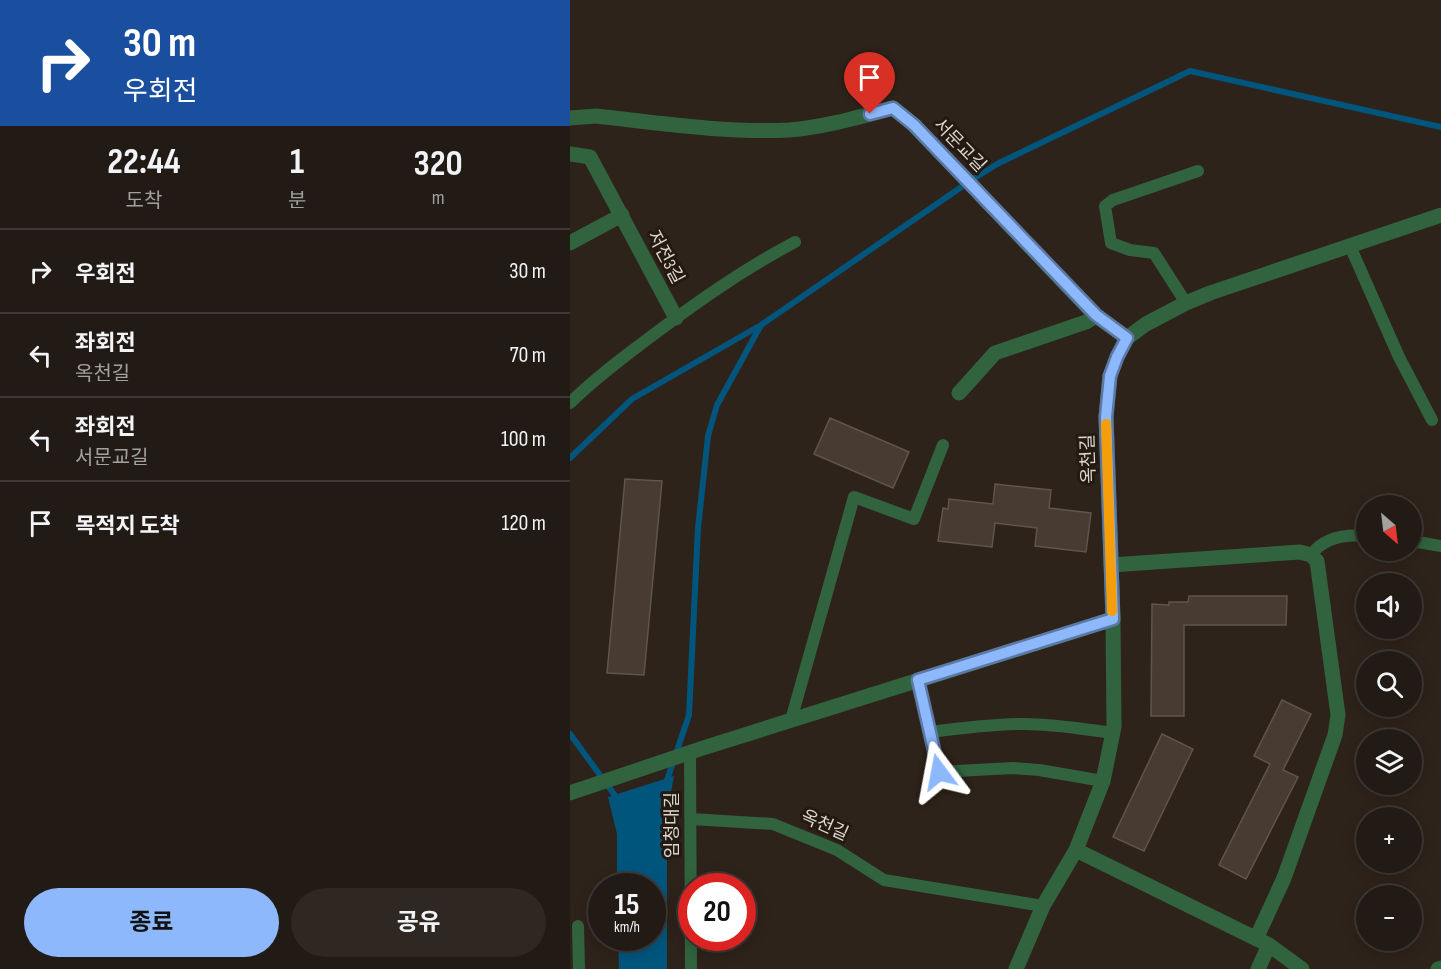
<!DOCTYPE html>
<html lang="ko">
<meta charset="utf-8">
<style>
body{margin:0;font-family:"Sofia Sans Condensed","Noto Sans KR",sans-serif;background:#2e2722;color:#f1f3f6;height:100vh;display:flex;flex-direction:column;font-size:22px;white-space:nowrap}
*{box-sizing:border-box;margin:0}
p{font-size:20px;color:#a2a1a0}
.icon{flex:none;width:33px;height:33px;fill:none;stroke:currentColor;stroke-width:2;stroke-linecap:round;stroke-linejoin:round}
.map{position:relative;flex:1;overflow:hidden}
.panel{display:flex;flex-direction:column;background:#221a14;width:570px}
.panel>*{flex:none}
.banner{background:#1a4fa0;color:#fff;overflow:hidden}
.needle{width:39px;rotate:152deg}
.buttons{position:absolute;left:786px;top:495px;display:grid;gap:12px}
.buttons a{display:grid;place-items:center;width:66px;height:66px;border-radius:50%;background:#221a14;box-shadow:0 3px 15px #0003,0 0 0 2px #3f3834;font-size:30px}
.speed{position:absolute;left:18px;top:873px;display:flex;gap:12px;font-size:30px;font-weight:700;text-align:center}
.speed>*{display:grid;place-content:center;width:78px;height:78px;border-radius:50%;background:#221a14;box-shadow:0 3px 15px #0003,0 0 0 2px #3f3834;line-height:1}
.speed small{font-size:15px;font-weight:400}
.speed .limit{border:9px solid #d22;background:#fff;color:#111}
.pin{position:absolute;display:grid;place-items:center;width:51px;height:51px;color:#fff;margin:-62px -26px;border-radius:50% 50% 50% 0;rotate:-45deg;box-shadow:0 0 6px #0007}
.pin .icon{rotate:45deg}
.me{position:absolute;width:66px;margin:-33px;rotate:347deg;stroke-linejoin:round;filter:drop-shadow(0 0 4px #0008)}
.turn{display:flex;align-items:center;gap:21px;height:126px;padding:0 24px;font-size:27px}
.turn .icon{width:78px;height:78px;stroke-width:2.5}
.turn b{display:block;font-size:42px;line-height:51px}
.eta{display:flex;justify-content:space-evenly;align-items:center;height:102px;text-align:center}
.eta b{font-size:36px;font-weight:700;line-height:42px}
.primary-button{display:flex;gap:12px;margin-top:auto;padding:12px 24px}
.primary-button a{flex:1;height:69px;border-radius:36px;background:#8db9fc;color:#111;font-size:24px;font-weight:700;line-height:69px;text-align:center}
.primary-button a+a{background:#2e2722;color:#f1f3f6}
ul{padding:0;list-style:none}
li{display:flex;align-items:center;gap:18px;height:84px;padding:0 24px;border-top:2px solid #3f3834}
li div{flex:1}
li b{display:block;font-size:22px}
li em{font-style:normal}
main{display:flex;flex:1;min-height:0}
.map>svg:first-child{display:block}
</style>
<main>
<section class="panel">
<div class="banner">
<div class="turn"><svg class="icon" aria-label="right" viewBox="0 0 24 24"><path d="M7 20v-9h11M14 6l5 5-5 5"/></svg><div><b>30 m</b>우회전</div></div>
</div>
<div class="eta">
<div><b>22:44</b><p>도착</p></div>
<div><b>1</b><p>분</p></div>
<div><b>320</b><p>m</p></div>
</div>
<ul>
<li><svg class="icon" aria-label="right" viewBox="0 0 24 24"><path d="M7 20v-9h11M14 6l5 5-5 5"/></svg><div><b>우회전</b></div><em>30 m</em></li>
<li><svg class="icon" aria-label="left" viewBox="0 0 24 24"><path d="M17 20v-9H6M10 6l-5 5 5 5"/></svg><div><b>좌회전</b><p>옥천길</p></div><em>70 m</em></li>
<li><svg class="icon" aria-label="left" viewBox="0 0 24 24"><path d="M17 20v-9H6M10 6l-5 5 5 5"/></svg><div><b>좌회전</b><p>서문교길</p></div><em>100 m</em></li>
<li><svg class="icon" aria-label="arrive" viewBox="0 0 24 24"><path d="M6 21V4h12l-3 4 3 4H6"/></svg><div><b>목적지 도착</b></div><em>120 m</em></li>
</ul>
<div class="primary-button"><a>종료</a><a>공유</a></div>
</section>
<div class="map">
<svg width="871" height="969" viewBox="0 0 871 969">
<rect width="100%" height="100%" fill="#2e231a"/>
<path fill="#00557d" d="M104 776 97 814V969H49L48 938H82V886H47V834L38 797Z"/>
<g fill="none" stroke-linecap="round" stroke-linejoin="round">
<path stroke="#00557d" stroke-width="6" d="M0 458 62 399 191 325
M0 734 49 801
M96 783 119 715 128 528 138 436 147 405 191 325 403 179 429 163 620 71 871 127"/>
</g>
<path fill="#473b32" stroke="#61544a" stroke-width="1.5" d="M260 418 339 452 323 488 244 454Z
M55 479 92 481 74 675 37 673Z
M425 484 481 490 479 508 521 513 516 552 465 546 467 528 425 523 422 547 368 541 373 508 378 509 379 499 423 504Z
M619 596H717L716 625H614V716H581L582 604 599 605V602H618Z
M712 700 741 714 713 770 728 777 676 879 649 865 700 764 684 756Z
M592 734 623 749 574 851 543 837Z"/>
<g fill="none" stroke-linecap="round" stroke-linejoin="round">
<path stroke="#31633e" stroke-width="12" d="M780 246 829 357 862 420
M616 303 584 253 560 250 541 243 535 206 543 200 628 171
M0 403C22 381 46 363 71 344 120 307 170 271 225 242
M842 541 871 546
M741 555C754 537 775 534 796 536
M348 680 369 772 443 768 469 770 533 781
M221 720 284 497 344 519 373 445
M360 732C391 728 422 724 454 724 484 724 513 729 543 733
M120 753 121 969
M121 819 203 824 267 850 314 880 473 906
M8 926 9 969"/>
<path stroke="#31633e" stroke-width="15" d="M0 118 26 116C89 123 155 133 219 130 255 127 289 117 323 108L344 125 526 316 557 338
M0 154 20 157 106 318
M0 243 52 215
M389 393 425 353 516 322 526 316
M541 565 730 552 741 555 747 561 768 715 765 735 714 878 686 939
M506 850 699 945 732 969
M446 969 473 906 506 850 533 781 544 727 543 619
M688 969 699 945
M868 969 871 968"/>
<path stroke="#31633e" stroke-width="15" d="M0 793 133 748 543 619 536 417 540 376 547 357 557 338 576 324 616 303 640 293 871 215"/>
</g>
<g fill="none" stroke-linecap="round" stroke-linejoin="round">
<g stroke="#5c78a4" stroke-width="15">
<path id="route" d="M300 114 323 108 344 125 526 315 557 338 547 357 540 376 536 417 543 619 348 680 369 772"/>
</g>
<use href="#route" stroke="#8db9fc" stroke-width="10"/>
<path stroke="#f59e0b" stroke-width="10" d="M536 424 542 611"/>
</g>
<g text-anchor="middle" stroke-width="6" stroke-linejoin="round" paint-order="stroke">
<g font-size="18" fill="#ddd6cf" stroke="#241a11">
<text transform="translate(390 145) rotate(46)" y="6">서문교길</text>
<text transform="translate(96 257) rotate(62)" y="6">저전3길</text>
<text transform="translate(518 459) rotate(-92)" y="6">옥천길</text>
<text transform="translate(102 825) rotate(-90)" y="6">임청대길</text>
<text transform="translate(255 825) rotate(24)" y="6">옥천길</text>
</g>
</g>
</svg>
<div class="buttons">
<a><svg class="needle" viewBox="-14 -14 28 28"><path d="M0-13l5 13h-10z" fill="#e53935"/><path d="M0 13l5-13h-10z" fill="#a2a1a0"/></svg></a>
<a><svg class="icon" aria-label="sound" viewBox="0 0 24 24"><path d="M4 9h4l5-4v14l-5-4H4zM17 9q2 3 0 6"/></svg></a>
<a><svg class="icon" aria-label="search" viewBox="0 0 24 24"><circle cx="10" cy="10" r="6"/><path d="M15 15l6 6"/></svg></a>
<a><svg class="icon" aria-label="layers" viewBox="0 0 24 24"><path d="M12 4l9 5-9 5-9-5zM3 14l9 5 9-5"/></svg></a>
<a>+</a>
<a>−</a>
</div>
<div class="speed"><div>15<small>km/h</small></div><div class="limit">20</div></div>
<div class="pin" style="left:300px;top:114px;background:#d93025"><svg class="icon" aria-label="arrive" viewBox="0 0 24 24"><path d="M6 21V4h12l-3 4 3 4H6"/></svg></div>
<svg class="me" style="left:369px;top:772px" viewBox="-20 -20 40 40"><path d="M0-17L14 15 0 8-14 15z" fill="#8db9fc" stroke="#fff" stroke-width="4"/></svg>
</div>
</main>
